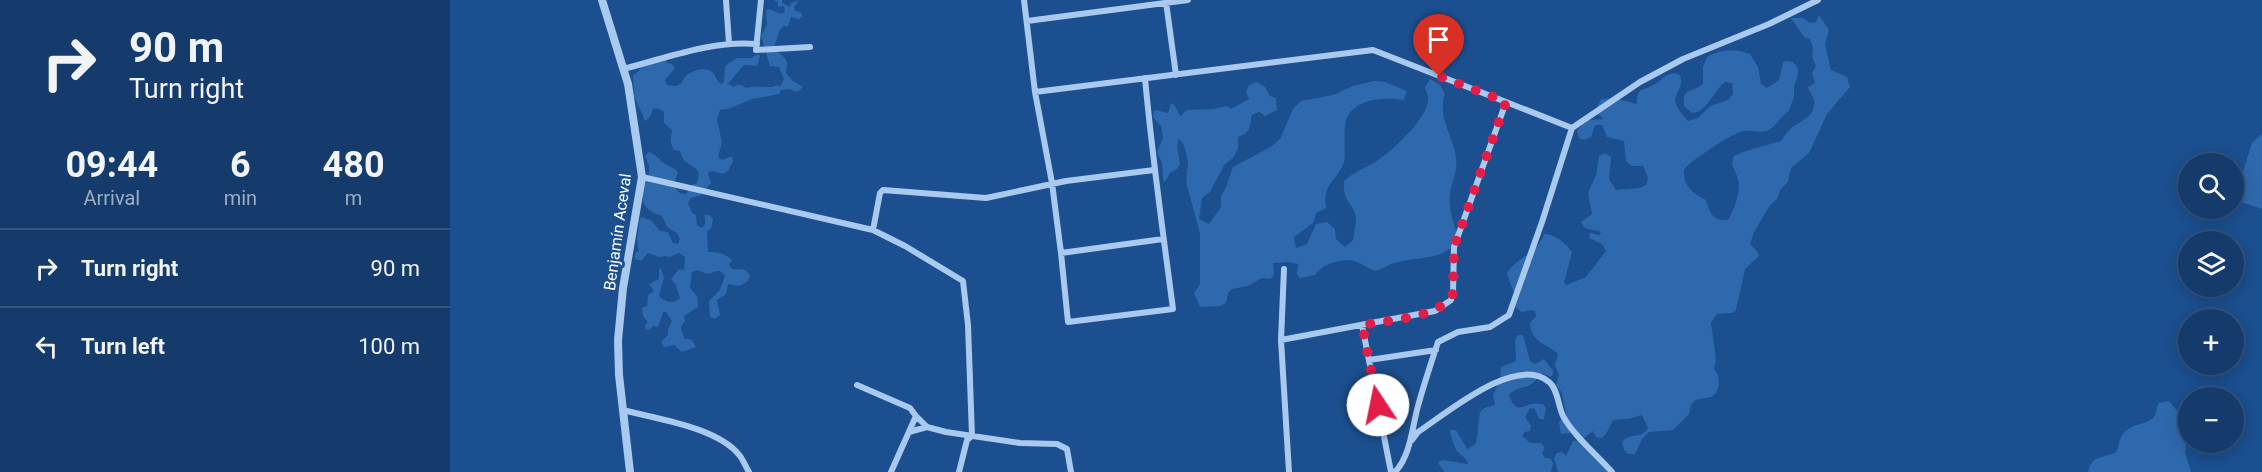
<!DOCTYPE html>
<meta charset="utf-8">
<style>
body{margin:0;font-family:Roboto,sans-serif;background:#214673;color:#f1f3f6;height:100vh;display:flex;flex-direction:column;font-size:22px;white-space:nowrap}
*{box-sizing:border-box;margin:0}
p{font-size:20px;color:#9dadc1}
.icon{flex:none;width:33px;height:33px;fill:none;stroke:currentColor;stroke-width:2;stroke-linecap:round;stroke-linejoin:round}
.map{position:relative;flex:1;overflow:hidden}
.details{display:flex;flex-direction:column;background:#143b6b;width:450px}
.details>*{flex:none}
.guide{background:#143b6b;color:#f1f3f6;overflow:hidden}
.buttons{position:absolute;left:1728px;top:153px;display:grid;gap:12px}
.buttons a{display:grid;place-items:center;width:66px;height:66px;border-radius:50%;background:#143b6b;box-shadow:0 3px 15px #0003,0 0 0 2px #33557e;font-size:30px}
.pin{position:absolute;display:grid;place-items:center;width:51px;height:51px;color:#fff;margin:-62px -26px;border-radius:50% 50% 50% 0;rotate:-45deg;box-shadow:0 0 6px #0007}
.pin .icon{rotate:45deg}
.me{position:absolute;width:66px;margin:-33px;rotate:349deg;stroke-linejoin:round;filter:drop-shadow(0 0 4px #0008)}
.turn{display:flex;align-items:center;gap:21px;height:126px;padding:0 30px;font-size:27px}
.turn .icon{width:78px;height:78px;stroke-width:2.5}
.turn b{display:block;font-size:42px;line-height:51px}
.eta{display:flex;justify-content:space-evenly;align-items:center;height:102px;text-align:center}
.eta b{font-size:36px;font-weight:700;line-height:42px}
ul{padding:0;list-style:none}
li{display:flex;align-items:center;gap:18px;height:78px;padding:0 30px;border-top:2px solid #33557e}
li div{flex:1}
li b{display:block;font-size:22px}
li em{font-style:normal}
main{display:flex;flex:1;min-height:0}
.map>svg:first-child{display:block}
</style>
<main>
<section class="details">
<div class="guide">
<div class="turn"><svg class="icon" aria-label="right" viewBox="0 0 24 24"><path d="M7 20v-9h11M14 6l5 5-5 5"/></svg><div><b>90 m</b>Turn right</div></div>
</div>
<div class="eta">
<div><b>09:44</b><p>Arrival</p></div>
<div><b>6</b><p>min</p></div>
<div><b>480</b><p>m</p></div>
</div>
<ul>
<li><svg class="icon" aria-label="right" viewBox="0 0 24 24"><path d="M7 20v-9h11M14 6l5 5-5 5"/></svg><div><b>Turn right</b></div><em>90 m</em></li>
<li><svg class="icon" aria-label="left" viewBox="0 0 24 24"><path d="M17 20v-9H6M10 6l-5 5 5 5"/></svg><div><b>Turn left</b></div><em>100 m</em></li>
</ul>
</section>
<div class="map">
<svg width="1812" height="472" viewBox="0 0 1812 472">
<rect width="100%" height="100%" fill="#1b4f8f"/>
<path fill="#2e69ad" d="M323 0H332V3L340 7 341 3 349 0 344 7 345 11 350 12 353 16 349 19 341 17 338 27 334 26 329 31 324 48C327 54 337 56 337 64 337 67 336 70 336 73L343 81 353 87 347 92 339 89 331 90 329 94 302 99 281 108 270 110 267 120 272 142 268 157 272 160 282 156 283 161 278 171 273 174 262 171 258 173 261 183 251 195 241 198 238 203 242 213 246 215 247 225 251 228 255 225V215H259L263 219 261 229 257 231 258 252C268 252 274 253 282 260L279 265 282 269C290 270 296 267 300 276L298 281 289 286 278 284 276 294 267 300 270 315 265 319 260 317 259 301 270 290 275 276C269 267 266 273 257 274L247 270 242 272 240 288 247 296 248 307 234 316 235 321 231 327 234 338 242 340 246 347 232 352 224 345 214 347 211 342 218 335V330L222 321 216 312H213L208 327 203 326 199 330H196L195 326 198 322 193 316 192 308 197 306 198 295 204 291 199 284 209 279V269L211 268 214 278 209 296C215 302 223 305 230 298L226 285 221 279 229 269 234 270 235 257 229 253 220 257 215 256 209 257 198 253 192 260H186L185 257 186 252 189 251C185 242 189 229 190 218L192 217 202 221 210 231 218 232 223 243 228 244 230 239 227 233 217 227 212 216C189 208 192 200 194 178L199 176V165L195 156 199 152C207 155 209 160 215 164 221 168 224 167 228 172L223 186 230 193 236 194 242 185 247 183C252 165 243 170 234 160 232 158 231 154 230 151L224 150C219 141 221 139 222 130L214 123V112L209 109 204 108 199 118 195 121 184 96 183 75 188 72 191 66 216 58 217 63 222 64 225 68 215 80 217 85 227 86 232 83C233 73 254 65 262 72 267 76 265 80 271 84L274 82 275 66 287 58H301L308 54 310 56 307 66 294 65 278 84 284 87 288 84 297 88C308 84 317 90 328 85L330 87 334 79 329 67 320 66 311 36 317 25 316 10 320 9 331 14 335 11 334 6 328 7V2Z
M1369 15 1379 30 1375 45 1381 70 1397 77 1400 87 1377 114 1359 153 1341 168 1338 182 1330 190 1327 199 1320 205 1304 232 1300 244 1307 251 1309 256 1295 269 1286 310 1282 313 1267 314 1261 323 1266 360 1264 369C1270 374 1270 386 1266 393L1261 397 1245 400 1241 405 1239 414 1223 430 1199 432 1192 439 1185 454H1178L1174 450 1172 442C1180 432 1192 440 1198 428L1192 415 1178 419 1163 420 1156 434 1152 438 1146 437 1143 431 1133 439 1121 433 1111 434 1109 422 1116 414 1112 393 1106 385 1109 375 1105 365 1108 354C1099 344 1081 344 1080 323L1086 316 1085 311 1082 310 1072 312 1066 308 1065 296 1057 274C1065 258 1089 253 1094 234 1103 233 1117 244 1122 252L1114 283 1117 285 1136 277 1156 251 1152 244 1139 238 1140 233 1149 235 1151 232 1135 228 1131 222 1142 214 1138 193 1146 175 1149 156 1155 153 1161 157 1159 179 1166 190 1190 188 1196 185 1198 178 1193 166H1182L1176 161 1174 141 1157 137 1152 125H1145L1141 137 1134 140 1129 138 1127 130 1139 120 1154 119 1145 112 1151 99 1163 98 1187 104C1187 102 1187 97 1188 94 1190 89 1195 89 1200 87 1211 82 1217 69 1230 75 1235 89 1222 94 1226 104 1228 110 1234 116 1238 121L1248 118 1260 106 1278 100 1283 94 1282 83 1275 82C1263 91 1258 112 1242 113L1234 106C1232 87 1242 93 1253 84V67L1257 57C1270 49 1286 48 1300 54L1308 67 1311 84 1317 88 1329 80 1333 62 1336 61 1343 62 1348 68V75L1344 86V97L1339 110 1323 127 1317 131C1309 133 1301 130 1293 131 1283 133 1238 162 1234 170 1233 186 1243 193 1256 200 1260 211 1262 222 1278 220 1285 208 1292 190 1287 176 1286 173 1283 168 1282 163L1284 156 1296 151 1331 141C1334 136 1338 130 1344 126 1353 120 1366 115 1364 100 1363 95 1359 92 1358 87L1365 83 1362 73 1366 66 1362 57 1363 48 1360 39 1354 37 1341 18H1352L1361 23 1366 22Z
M980 79 990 85 995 94C987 118 1003 135 1006 157 1008 171 1002 181 1000 193 998 209 1004 225 1009 239 994 262 967 256 944 263 938 265 932 269 926 271 918 269 912 263 904 261 892 258 871 264 865 275L850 278 847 274 848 264 838 262 823 263 824 274 821 279 812 278 798 286 782 289 778 293 776 303 771 306 750 307 744 293 750 284V233L736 182 738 162 734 145 729 139 727 147 730 164 727 169 720 173 715 182 713 180 712 163 707 152 713 138 711 126 703 117 704 111 706 110 718 113 721 103 725 106 730 116 737 110 764 109 777 106 781 109 799 99 796 92 799 85 807 82 815 87 820 96 826 98 827 110 815 116 809 112 802 115C799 127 802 132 788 137V148L783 158 775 164 760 192 752 198 749 219 759 224 771 207V196L776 187 783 167 822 146 830 139 843 109 851 101 883 95 903 86 924 81 935 82 957 91 954 100C935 97 904 98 896 120 893 131 896 154 894 162 887 182 872 183 876 208L866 213 863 223 844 237 846 248 857 244 866 224 877 222 885 229 886 239 895 247 903 240C904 233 906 225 906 219 905 203 892 204 894 181 903 173 912 169 922 164 938 155 981 117 978 97 978 94 976 91 975 88Z
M1812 134V209L1788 201 1784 193 1792 175 1802 143Z
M1068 335H1073L1080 361 1085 364 1094 359 1104 372 1101 377 1092 373 1088 375C1083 391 1068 384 1059 395 1068 419 1073 400 1093 404L1096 408 1094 419H1089L1085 409 1080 408 1075 417 1081 426 1080 431 1075 432 1072 436 1080 443H1091L1095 448 1092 453 1095 458H1100L1103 463 1101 472H994L988 463 992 460 1018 464C1016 457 1014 458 1009 453 1005 451 1000 434 1000 430H1006L1017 449 1026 444 1030 412 1034 408 1045 405 1043 395 1050 380 1051 367 1066 361 1065 339Z
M1719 401 1738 424 1735 453 1741 472H1638C1642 454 1653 459 1666 452 1669 446 1669 438 1674 433 1682 423 1697 425 1704 417 1707 413 1706 408 1709 403Z
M1132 440 1157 470V472H1108L1104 458 1107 453 1112 452 1116 456 1123 441Z"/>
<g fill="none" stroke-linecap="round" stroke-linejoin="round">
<path stroke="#a9c9ee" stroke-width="6" d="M276 0 279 43
M311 0 306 50 360 47
M574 0 585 92 602 183 611 253
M716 2 726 75
M577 21 738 0
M173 69C217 58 262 40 307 44
M695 78C702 156 713 232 723 309L618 322 611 253 713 239
M585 92 923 50 1056 102 1004 247 1003 293 1001 300 985 311 831 340
M1056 102 1122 128
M192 177 423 230 455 246 513 281 518 325 522 436 517 440 509 472
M423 230 430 193 433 190 536 198 616 181 704 170
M834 269 831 340 839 472
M912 325 941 472
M919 360 986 350
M407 385 460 408 466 416
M173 410C206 419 268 427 290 456 293 460 296 467 299 472
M459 432 477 427
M962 440 968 432C997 413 1066 354 1099 382 1108 389 1108 406 1113 416 1123 435 1147 455 1162 472
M441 472 466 416 477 427 496 432 570 443 607 444 617 449 621 472
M945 472C961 455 962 427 968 406 974 384 981 363 988 342L1008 332 1040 327 1059 315 1092 222 1122 128 1190 82 1233 59 1319 24 1368 0"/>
<path stroke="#a9c9ee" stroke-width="8" d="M152 0 178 84 192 177 173 288 168 340 169 375 180 472"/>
</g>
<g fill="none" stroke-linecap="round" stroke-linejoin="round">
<path stroke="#e11d48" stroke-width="10" stroke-dasharray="0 18" d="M928 405 912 325C935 321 995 317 1003 293L1004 247 1056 102 989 76"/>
</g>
<g text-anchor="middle" stroke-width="6" stroke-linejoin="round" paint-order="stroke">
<g font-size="16" fill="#fff" stroke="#1b4f8f">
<text transform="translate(167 232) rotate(-82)" y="6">Benjamín Aceval</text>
</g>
</g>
</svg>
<div class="buttons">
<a><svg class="icon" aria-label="search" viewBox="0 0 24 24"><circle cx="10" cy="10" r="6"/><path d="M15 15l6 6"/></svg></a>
<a><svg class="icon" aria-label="layers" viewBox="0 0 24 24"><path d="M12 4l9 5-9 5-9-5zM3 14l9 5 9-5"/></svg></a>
<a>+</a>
<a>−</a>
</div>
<div class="pin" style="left:989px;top:76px;background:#d93025"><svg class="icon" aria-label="arrive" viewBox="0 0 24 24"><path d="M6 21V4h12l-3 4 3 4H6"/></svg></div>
<svg class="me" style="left:928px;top:405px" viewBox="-20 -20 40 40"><circle r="19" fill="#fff"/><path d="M0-13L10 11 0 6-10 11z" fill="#e11d48"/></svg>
</div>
</main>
